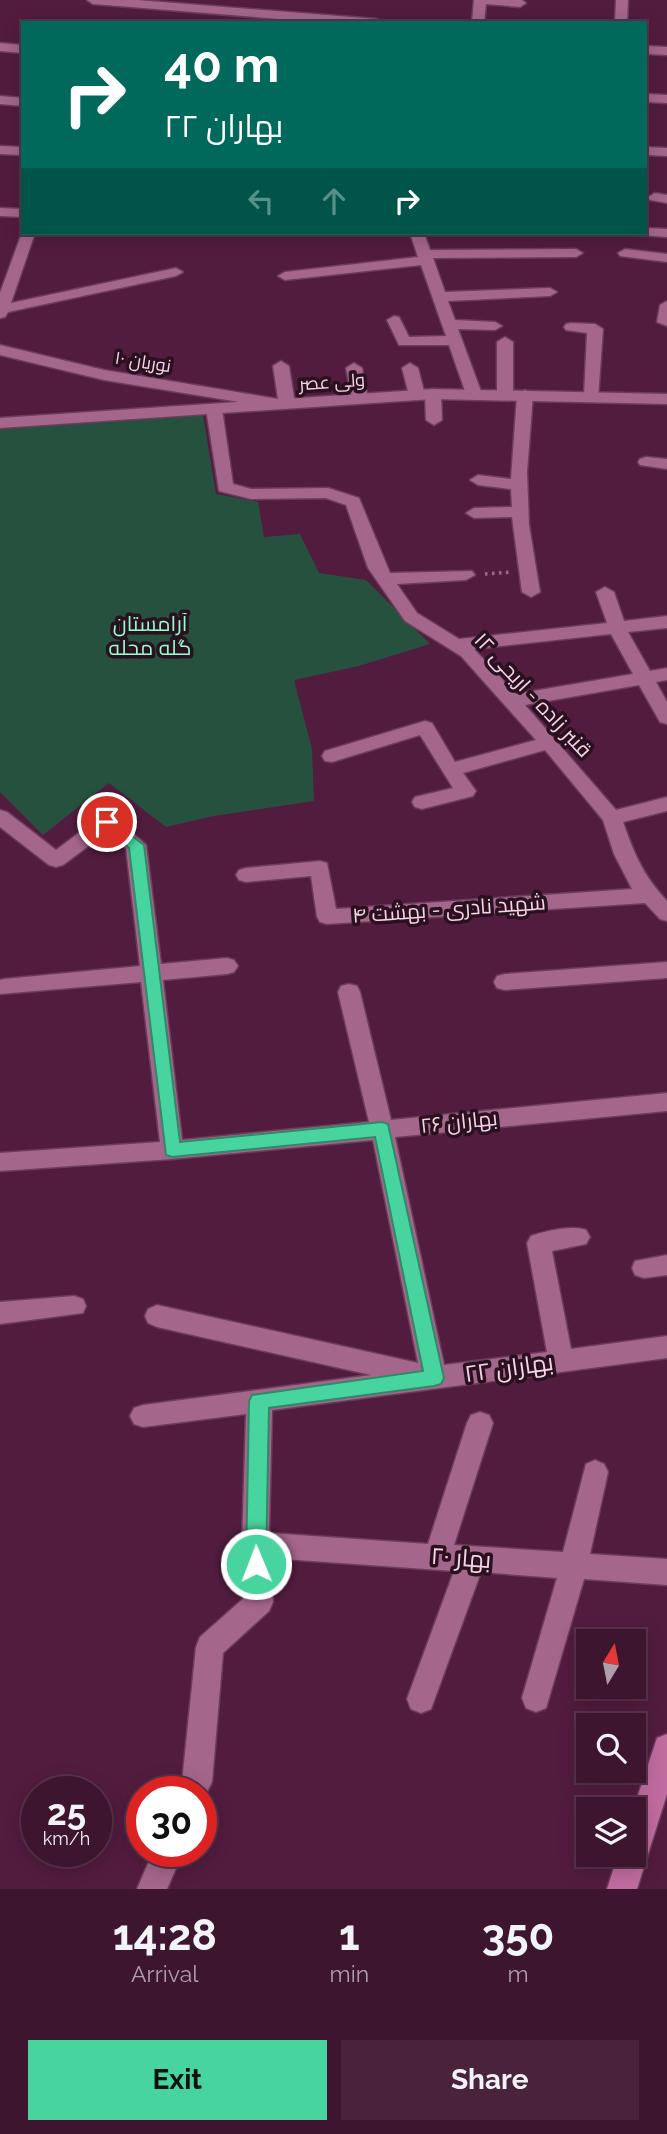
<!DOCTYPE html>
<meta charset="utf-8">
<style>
body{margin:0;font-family:Raleway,Cairo,sans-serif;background:#49223b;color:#f1f3f6;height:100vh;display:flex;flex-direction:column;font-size:26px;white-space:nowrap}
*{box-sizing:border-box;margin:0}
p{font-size:23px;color:#ad9faa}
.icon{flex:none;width:38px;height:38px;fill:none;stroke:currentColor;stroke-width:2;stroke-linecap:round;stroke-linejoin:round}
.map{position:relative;height:1889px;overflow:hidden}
.panel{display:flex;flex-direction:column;background:#3e152f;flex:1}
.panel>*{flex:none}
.hud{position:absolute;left:21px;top:21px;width:626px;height:214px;border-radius:0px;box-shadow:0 4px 18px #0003,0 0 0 2px #57344b;background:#00695c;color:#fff;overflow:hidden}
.needle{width:46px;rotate:10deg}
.buttons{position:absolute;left:576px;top:1629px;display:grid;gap:14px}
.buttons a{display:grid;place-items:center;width:70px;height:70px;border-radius:0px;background:#3e152f;box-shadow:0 4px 18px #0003,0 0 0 2px #57344b;font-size:35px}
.speed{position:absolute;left:21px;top:1776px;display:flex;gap:14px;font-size:35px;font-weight:700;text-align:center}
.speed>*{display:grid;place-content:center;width:91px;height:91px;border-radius:50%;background:#3e152f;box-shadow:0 4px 18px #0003,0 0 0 2px #57344b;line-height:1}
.speed small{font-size:18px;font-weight:400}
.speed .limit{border:10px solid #d22;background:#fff;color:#111}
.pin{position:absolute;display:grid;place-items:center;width:60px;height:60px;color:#fff;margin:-30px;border:4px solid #fff;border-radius:50%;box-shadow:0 2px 7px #0007}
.me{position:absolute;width:77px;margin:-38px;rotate:359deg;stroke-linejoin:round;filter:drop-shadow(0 0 5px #0008)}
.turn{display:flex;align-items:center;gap:24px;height:147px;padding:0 28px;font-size:32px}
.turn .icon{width:91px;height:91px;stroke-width:2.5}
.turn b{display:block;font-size:49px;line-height:60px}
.lanes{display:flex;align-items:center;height:66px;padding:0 28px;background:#0003;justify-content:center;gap:35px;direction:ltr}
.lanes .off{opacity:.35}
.eta{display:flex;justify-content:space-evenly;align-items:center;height:119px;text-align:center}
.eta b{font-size:42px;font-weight:700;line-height:49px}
.action{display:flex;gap:14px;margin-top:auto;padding:14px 28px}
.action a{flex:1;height:80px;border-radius:0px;background:#47d49e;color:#111;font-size:28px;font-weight:700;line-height:80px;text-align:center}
.action a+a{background:#49223b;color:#f1f3f6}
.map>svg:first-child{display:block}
</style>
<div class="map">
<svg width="667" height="1889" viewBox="0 0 667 1889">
<rect width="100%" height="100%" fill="#521c3f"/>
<path fill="#26513f" d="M203 415 216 494 258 502 264 537 300 534 319 573 366 580 430 644 359 666 294 680 312 749 314 801 214 816 166 827 109 783 43 835 0 792V429Z"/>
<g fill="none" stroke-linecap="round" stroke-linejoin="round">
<g stroke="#6b3c5b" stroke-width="3">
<path id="minor" d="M87 0H137L377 19 383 23H329L93 4Z
M474 0H522L526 3 520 7 486 4 484 23H472Z
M616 0H628L627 23H615Z
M0 43 23 45V53L0 51Z
M646 46 667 47V55L646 54Z
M646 94 667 95V103L646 102Z
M0 96 23 98V106L0 104Z
M0 146 23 147V155L0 154Z
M646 147 667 148V156L646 155Z
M655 193 667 195V203L650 200 648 197Z
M0 208 23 209V217L0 216Z
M646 228 667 229V237L641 235 639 233H646Z
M23 230V233H35L11 303 176 268 183 272 176 276 8 312 5 317 0 318V293Z
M410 233H424L430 250 576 249 583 253 576 257 433 258 445 292 550 288 557 292 550 296 448 301 455 320 495 322 502 326 495 330 458 329 482 394 480 397H468L466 394 449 345H399L387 320 394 316 399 317 409 337 446 336 421 265 285 280 278 276 285 272 418 257Z
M625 249 667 254V262L620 256 618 253Z
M667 301V326L657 322 660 305Z
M571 323 595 324 603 329 598 399H586L584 396 587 333 566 330 564 327 566 324Z
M505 337 513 342V394L505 399 497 394V342Z
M0 345 104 370 278 399 273 366 281 361 289 366 295 404 293 407 282 409 104 380 0 355Z
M354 363 362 368 368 399 360 404 352 399 346 368Z
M410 363 418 368 425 395 423 398 417 400 409 395 402 368Z
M433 389 441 394 442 420 434 425 426 420 425 394Z
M525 390 533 395 527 472 529 525 540 592 531 597 522 592 512 517 474 518 466 513 474 508 512 507 511 489 478 485 470 480 478 475 511 479 517 395Z
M214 404 222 409 233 484 251 489 328 488 359 498 390 573 472 571 475 575 466 580 397 584 417 613 459 639 607 623 596 592 605 587 614 592 624 621 667 616V628L628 632 650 671 667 668V680L656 682 667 702V724L660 722 639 685 525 705 616 810 667 797V811L623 822C635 856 643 875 667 901V921L660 919 645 903 327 924 320 922 317 917 311 876 246 882 239 880 236 875 239 870 246 868 320 861 327 863 336 909 632 889 614 854 603 820 545 750 463 773 476 791 473 796 422 809 415 807 412 802 415 797 453 788 420 735 332 762 325 761 322 756 325 751 425 721 432 723 455 762 536 740 461 656 405 621 368 568 346 505 326 498 251 499 219 491 206 409ZM611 634 633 674 516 694 474 649Z
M646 457 667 459V469L640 465 638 462 640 459Z
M0 810 7 812 56 850 100 817H114L146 845 161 964 227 958 234 960 238 966 234 972 227 974 163 980 182 1140 369 1122 338 992 341 986 349 984 357 986 360 992 391 1120 667 1093V1111L395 1137 444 1365 547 1352 527 1243 531 1236C546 1231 571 1225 586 1230L590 1237 586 1244 552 1251 571 1349 667 1336V1358L272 1410 269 1533 428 1544 467 1423 471 1415 480 1412 489 1415 493 1423 454 1545 563 1552 586 1464 595 1460 604 1464 608 1472 590 1554 667 1559V1585L584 1579 546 1708 536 1712 526 1708 522 1698 557 1578 481 1572 431 1709 421 1713 411 1709 407 1699 454 1571 269 1558 273 1602 269 1611 223 1653 212 1782 201 1803V1792H178L182 1782 196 1647 200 1637 245 1597 242 1545 246 1414 143 1427 134 1424 130 1416 134 1408 143 1405 371 1375 157 1327 148 1323 145 1316 148 1309 157 1305 418 1363 373 1140 172 1159 0 1171V1153L160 1142 141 982 0 994V980L4 979 140 966 126 848 107 832 63 865 56 867 49 865 0 827Z
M667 962V978L505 990 497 988 494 982 497 976 505 974Z
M667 1255V1275L644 1278 635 1275 632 1268 635 1261Z
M74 1296 83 1299 86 1306 83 1313 0 1324V1302Z
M153 1852H183L167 1889H137Z"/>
</g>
<g stroke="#6b3c5b" stroke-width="3">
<path id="secondary" d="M433 389 667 394V404L433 399 0 428V418Z"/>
</g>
<g stroke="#6b3c5b" stroke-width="3">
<path id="trunk" d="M667 1734V1794L637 1889H607L618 1855H634L633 1810 657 1738Z"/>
</g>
<path stroke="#9b6d89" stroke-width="3.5" stroke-dasharray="2.5 4.5" stroke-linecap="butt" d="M485 574 511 572"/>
<use href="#minor" fill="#a4668b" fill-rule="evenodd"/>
<use href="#secondary" fill="#a4668b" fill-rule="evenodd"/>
<use href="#trunk" fill="#c16ca0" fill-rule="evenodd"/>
</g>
<path fill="#47d49e" stroke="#2e8a67" stroke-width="2" d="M107 817 144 845 180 1142 382 1122 388 1124 444 1378 441 1384 434 1386 269 1408 266 1564 263 1571 256 1574 249 1571 246 1564 249 1401 252 1395 423 1371 375 1137 172 1157 166 1155 129 848 102 825 100 822Z"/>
<g text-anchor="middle" stroke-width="7" stroke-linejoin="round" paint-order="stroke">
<g font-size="18" fill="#f6d3e6" stroke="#2a1120">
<text transform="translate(143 362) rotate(9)" y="6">نوریان ۱۰</text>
<text transform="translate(332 382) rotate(-4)" y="6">ولی عصر</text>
</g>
<g font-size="21" fill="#93fdce" stroke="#2a1120">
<text x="150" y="631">آرامستان<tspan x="150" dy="24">گله محله</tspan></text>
</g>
<g font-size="21" fill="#f6d3e6" stroke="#2a1120">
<text transform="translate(533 695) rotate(47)" y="7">قنبر زاده - اریحی ۱۲</text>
<text transform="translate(449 909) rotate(-4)" y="7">شهید نادری - بهشت ۴</text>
<text transform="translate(459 1122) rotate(-6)" y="7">بهاران ۲۶</text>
</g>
<g font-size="24" fill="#f6d3e6" stroke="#2a1120">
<text transform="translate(509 1368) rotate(-8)" y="8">بهاران ۲۲</text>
<text transform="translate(461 1558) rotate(4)" y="8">بهار ۲۰</text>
</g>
</g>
</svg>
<div class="buttons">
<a><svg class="needle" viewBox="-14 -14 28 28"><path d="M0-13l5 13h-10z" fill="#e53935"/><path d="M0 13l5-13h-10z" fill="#ad9faa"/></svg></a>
<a><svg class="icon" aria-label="search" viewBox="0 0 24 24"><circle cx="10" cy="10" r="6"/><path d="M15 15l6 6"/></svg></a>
<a><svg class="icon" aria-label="layers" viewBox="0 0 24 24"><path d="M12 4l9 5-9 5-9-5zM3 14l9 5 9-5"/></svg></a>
</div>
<div class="speed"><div>25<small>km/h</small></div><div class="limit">30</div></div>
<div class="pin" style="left:107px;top:822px;background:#d93025"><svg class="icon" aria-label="arrive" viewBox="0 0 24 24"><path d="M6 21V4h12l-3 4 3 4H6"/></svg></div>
<svg class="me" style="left:256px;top:1564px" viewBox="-20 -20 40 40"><circle r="17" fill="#47d49e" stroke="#fff" stroke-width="3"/><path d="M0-11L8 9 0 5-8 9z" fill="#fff"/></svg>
<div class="hud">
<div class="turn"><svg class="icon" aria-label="right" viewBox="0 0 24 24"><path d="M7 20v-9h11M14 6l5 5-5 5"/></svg><div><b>40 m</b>بهاران ۲۲</div></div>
<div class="lanes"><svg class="icon off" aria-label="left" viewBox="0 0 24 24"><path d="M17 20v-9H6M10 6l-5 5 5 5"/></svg><svg class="icon off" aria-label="ahead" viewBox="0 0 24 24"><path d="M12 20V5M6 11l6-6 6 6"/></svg><svg class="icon" aria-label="right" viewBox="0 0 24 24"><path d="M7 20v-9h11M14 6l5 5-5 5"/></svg></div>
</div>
</div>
<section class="panel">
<div class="eta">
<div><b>14:28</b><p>Arrival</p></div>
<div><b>1</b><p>min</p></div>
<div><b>350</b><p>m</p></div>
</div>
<div class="action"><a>Exit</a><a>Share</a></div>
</section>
